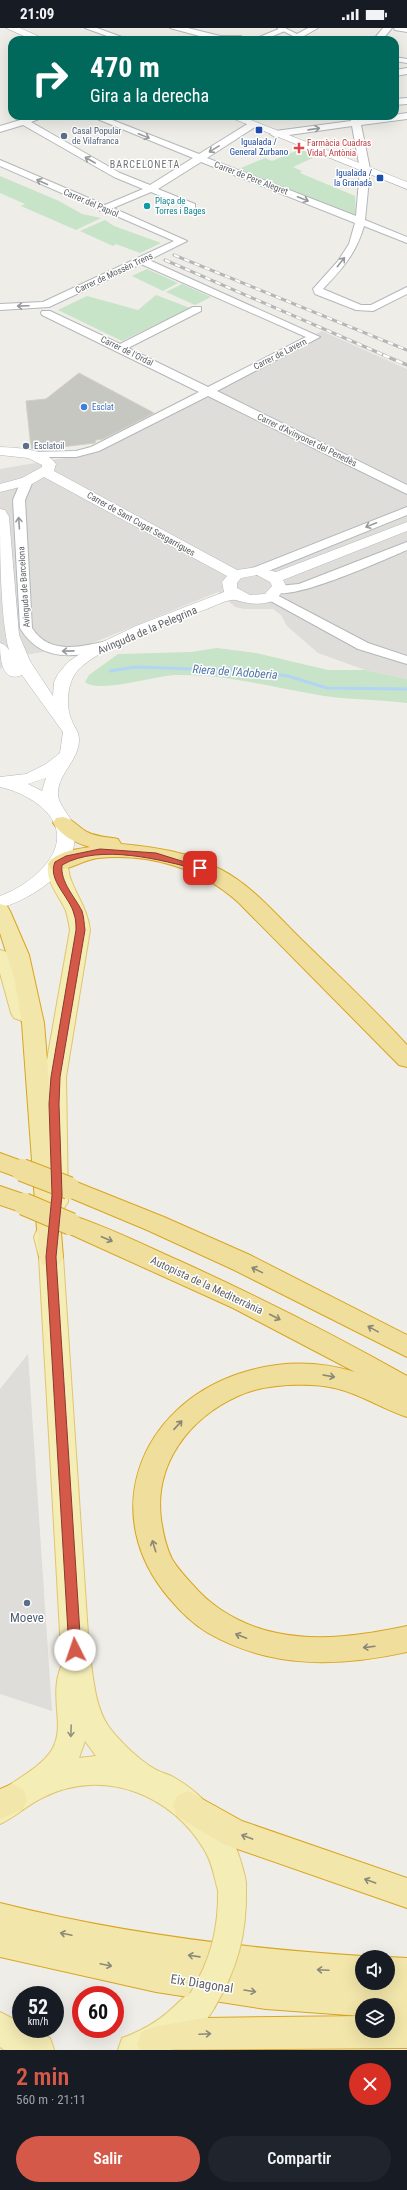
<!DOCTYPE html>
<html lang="es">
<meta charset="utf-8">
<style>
body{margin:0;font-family:"Roboto Condensed",sans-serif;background:#20242c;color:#f1f3f6;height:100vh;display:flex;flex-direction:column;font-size:15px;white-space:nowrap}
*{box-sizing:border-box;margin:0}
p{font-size:13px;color:#9ea1a6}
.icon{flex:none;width:22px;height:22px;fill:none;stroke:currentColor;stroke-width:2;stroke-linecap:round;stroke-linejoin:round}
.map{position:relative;height:2022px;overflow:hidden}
.drawer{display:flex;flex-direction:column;background:#171b24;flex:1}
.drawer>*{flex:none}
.hud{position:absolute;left:8px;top:8px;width:391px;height:84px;border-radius:12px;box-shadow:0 4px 16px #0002;background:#00695c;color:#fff;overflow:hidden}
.controls{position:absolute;left:355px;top:1922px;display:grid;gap:8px}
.controls a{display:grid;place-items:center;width:40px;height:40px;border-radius:50%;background:#171b24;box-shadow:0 4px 16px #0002;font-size:20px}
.speed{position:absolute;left:12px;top:1958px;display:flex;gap:8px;font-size:20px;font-weight:700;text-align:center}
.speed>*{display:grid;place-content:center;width:52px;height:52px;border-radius:50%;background:#171b24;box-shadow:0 4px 16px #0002;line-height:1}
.speed small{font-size:10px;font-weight:400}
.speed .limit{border:6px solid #d22;background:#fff;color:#111}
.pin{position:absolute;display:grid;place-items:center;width:34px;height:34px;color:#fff;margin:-17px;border-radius:8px;box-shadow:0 2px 6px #0006}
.me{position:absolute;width:44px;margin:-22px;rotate:356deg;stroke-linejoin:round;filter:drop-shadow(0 0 3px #0008)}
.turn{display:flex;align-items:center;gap:14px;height:84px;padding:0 16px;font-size:18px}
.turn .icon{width:52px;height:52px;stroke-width:2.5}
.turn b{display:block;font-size:28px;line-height:34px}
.round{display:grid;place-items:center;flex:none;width:42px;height:42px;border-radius:21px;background:#20242c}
.headline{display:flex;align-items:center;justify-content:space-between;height:68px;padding:0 16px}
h1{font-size:24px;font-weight:600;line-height:30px;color:#d45949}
.button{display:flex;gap:8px;margin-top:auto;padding:8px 16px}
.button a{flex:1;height:46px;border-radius:24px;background:#d45949;color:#fff;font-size:16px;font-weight:600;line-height:46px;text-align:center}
.button a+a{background:#20242c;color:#f1f3f6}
.status{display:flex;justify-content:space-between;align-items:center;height:28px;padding:0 20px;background:#171b24;direction:ltr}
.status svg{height:11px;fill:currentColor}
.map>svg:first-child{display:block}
</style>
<div class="status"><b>21:09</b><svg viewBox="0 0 49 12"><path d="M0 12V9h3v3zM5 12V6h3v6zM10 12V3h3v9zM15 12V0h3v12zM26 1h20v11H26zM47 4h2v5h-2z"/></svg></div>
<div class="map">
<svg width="407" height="2022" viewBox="0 0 407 2022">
<rect width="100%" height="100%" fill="#efede7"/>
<path fill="#deddd9" d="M322 303 407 341V651L365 642 318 625 287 598 281 587 273 581H244L235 579 218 564 90 616 19 628 0 641V441L82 427Z
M28 1326 52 1683 0 1666V1361Z"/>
<path fill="#c7e3c8" d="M303 120 319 127 293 139 302 143 300 145 355 168 356 189 236 142 265 130 272 133Z
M0 148 59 173 82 186 101 190 76 202 21 178 25 176 0 165Z
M105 192 114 198 161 215 140 225 116 216 113 218 80 203Z
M147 241 178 255 163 263 132 248Z
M182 256 211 269 195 277 166 264Z
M156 267 190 280 122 313 58 282 87 268 138 282Z
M217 620 256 625 328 642H365L407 651V675C376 671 344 672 313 666 268 658 223 646 177 647 157 647 98 666 85 654L89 647 118 626 191 624Z"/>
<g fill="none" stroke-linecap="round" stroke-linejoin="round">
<path stroke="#b2d5f4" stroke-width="3" d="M110 643 136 639 250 643 288 648 327 660 407 661"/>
</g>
<path fill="#c7c7c2" stroke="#d3cfc6" d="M79 345 154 385 103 411 96 412 95 415 36 422 31 420 26 373 46 371Z"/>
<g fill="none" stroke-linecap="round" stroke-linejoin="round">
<g stroke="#b4b7ba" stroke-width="2">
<path id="pedestrian" d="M277 0H285L309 12H301Z
M395 29 407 31V35L395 33Z"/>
</g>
<g stroke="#b4b7ba" stroke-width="2">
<path id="minor" d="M85 0H97L130 12H118Z
M170 0H188L220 8H241L245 11 214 12Z
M281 0 287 2 264 12H252Z
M308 0H318L297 12H286Z
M383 0H392L382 12H373Z
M394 0H407V4L395 2Z
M407 40V46L395 48V42Z
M407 70V76L395 77V71Z
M407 85V91L361 97 370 141 365 192 407 209V215L364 198C356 226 342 241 323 261L361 277H371L407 259V266L373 283 356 282 315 266 313 261 338 233 349 216 355 195 201 134 158 161 195 176V180H189L151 164 113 180 187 213 149 232 320 309 217 363 407 457V466L208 368 99 423 76 429H26L24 427 26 425 30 424 76 423 91 419 199 364 42 287 41 285 42 283H50L120 316 193 279H201V283L128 320 208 359 306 309 141 236 49 279 0 282V276L43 274 174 213 105 183H100L98 181 0 138V132L105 177 143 161 114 149 23 97 0 104V98L34 88H47L31 94 120 145 150 157 193 130 90 88H102L199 126 249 95H255V99L207 130 356 188 360 141 352 98 275 109 270 106 275 103 351 93V88H359L360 92Z
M27 449 33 453 25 472 32 600C49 627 80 619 107 613L114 617 112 620C76 629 42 636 20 600L13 472 21 453Z
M407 479V487L261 546 257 547 251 543 253 540Z
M407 514V522C388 530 283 578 272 562L278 558 299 556Z
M271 564 368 615 407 628V636L358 621 267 571 265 568Z"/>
</g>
<g stroke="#b4b7ba" stroke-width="1">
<path id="tertiary" d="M6 0H20L47 12H33Z
M227 88H241L407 154V161Z
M0 419C17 420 45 420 56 436L54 443 237 542 257 539 276 544 407 494V503L283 552 286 558 276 572C265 576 255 577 244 574 240 574 235 571 232 572 223 573 213 579 204 582 171 594 101 618 78 642 67 654 65 679 72 693 75 701 79 703 79 712 79 733 56 747 58 768 60 779 70 787 73 797 85 839 32 871 0 880V868C38 854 83 812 39 777 27 768 14 762 0 759V749L26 746 46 736 60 725 63 704 22 647C1 656 0 628 0 615L5 617 9 622C0 588 0 519 0 481L5 482 9 489 19 607 30 633 53 668 54 654 58 646 68 634 86 622 136 598 224 564 222 554 227 548 44 449 32 456 0 464V456L22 450 42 439V437L28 430 0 427ZM257 547 270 554 272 558 265 566 250 567 237 560V555L241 550ZM46 750 42 763 28 756Z"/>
</g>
<g stroke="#e0c56f" stroke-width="2">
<path id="primary" d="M58 829 65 831C69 838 68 845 71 852 78 870 88 883 90 902L66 1049 68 1174 64 1180 56 1183 48 1180 44 1174V1049L70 902C69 896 68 890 66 883 60 868 40 848 51 831Z
M0 922 7 924 23 948 33 985 30 990 22 993 14 990 11 985 0 945Z
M46 1200 55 1202 63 1229 89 1622C93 1645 94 1675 107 1696 116 1710 138 1731 153 1740 159 1744 168 1746 175 1750 206 1768 231 1799 241 1834 245 1849 249 1857 243 1872L232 1876 221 1872C215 1856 214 1838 205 1823 173 1767 104 1739 44 1769 28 1776 16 1789 0 1796V1763C16 1752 49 1735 55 1715 59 1705 58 1693 57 1682 56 1667 55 1653 61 1639L63 1638 61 1622 39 1229 34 1209 37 1202ZM85 1713 96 1728 79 1730Z
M202 1957 213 1962 218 1973C212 1988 187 2016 171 2022 161 2022 130 2022 118 2022L122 2010C139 2004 154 1996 168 1984 180 1974 188 1963 202 1957Z
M0 1984 21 1995V2001H30L50 2010 54 2022H4L0 2019Z"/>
</g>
<g stroke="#d9a51e" stroke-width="2">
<path id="trunk" d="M0 876 7 878 10 883 29 927 44 995 63 1229 60 1236 51 1239 42 1236 39 1229 22 995 14 949 0 905Z
M12 1756 23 1761 27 1771 23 1781 0 1791V1761Z
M188 1763 242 1793 407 1850V1880L223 1816 177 1788 173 1778 177 1768Z
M0 1875C119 1905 239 1920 362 1928L364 1929H362V1955H373L370 1956 388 1955V1929L407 1930V2020L140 2022 137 2015 142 2004 153 1999 204 1990 362 1988V2003H388V1977H362V1988L266 1981 156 1964 0 1929Z"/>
</g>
<g stroke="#d9a51e" stroke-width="2">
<path id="motorway" d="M63 789C73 791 78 799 87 804 97 809 108 809 118 811L121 816C154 819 190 824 220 841 253 858 277 888 304 914 339 948 374 981 407 1017V1039L399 1037 239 875C201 840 149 825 98 830 82 832 66 845 51 841L48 836C55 824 77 821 90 819 75 815 62 808 53 795L56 790Z
M0 1125 30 1136 34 1142 30 1148 22 1151 0 1143Z
M69 1151 164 1189 250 1227 407 1307V1329L232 1241 147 1202 61 1166 57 1160 61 1154Z
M0 1158 32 1169 36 1176 32 1183 24 1185 0 1177Z
M71 1187C108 1199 144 1217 180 1233 257 1268 333 1306 407 1348V1389C372 1377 350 1358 311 1357 287 1356 260 1358 238 1368 189 1390 154 1436 161 1491 163 1505 166 1519 172 1531 178 1541 185 1548 192 1556 214 1582 244 1598 277 1605 320 1614 364 1607 407 1598V1624C339 1639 271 1641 208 1605 193 1596 180 1583 169 1570 98 1487 139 1380 238 1346 276 1333 316 1332 355 1344L233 1280 63 1203 59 1196 63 1189Z"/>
</g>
<use href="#pedestrian" fill="#fff" fill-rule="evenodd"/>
<use href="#minor" fill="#fff" fill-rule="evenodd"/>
<use href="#tertiary" fill="#fff" fill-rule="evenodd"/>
<use href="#primary" fill="#f5edb6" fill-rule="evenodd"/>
<use href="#trunk" fill="#f2e6aa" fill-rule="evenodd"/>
<use href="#motorway" fill="#f0de9d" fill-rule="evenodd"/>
<g stroke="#b5b6b6" stroke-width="3">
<path id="rail-far1" d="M174 227 407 322
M165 232 386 328"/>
</g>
<g stroke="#b5b6b6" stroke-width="3.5">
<path id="rail" d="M383 327 407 337"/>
</g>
<use href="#rail-far1" stroke="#fff" stroke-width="2" stroke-dasharray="5.5" stroke-linecap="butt"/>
<use href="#rail" stroke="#fff" stroke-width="2.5" stroke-dasharray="7" stroke-linecap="butt"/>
<g stroke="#e0c56f" stroke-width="30" stroke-linecap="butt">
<path id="primary-bridge" d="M202 1973C224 1937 233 1903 232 1861"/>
</g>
<g stroke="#d9a51e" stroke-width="24" stroke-linecap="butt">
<path id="motorway-bridge" d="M22 1142 69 1160
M24 1176 71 1196"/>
</g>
<use href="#primary-bridge" stroke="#f5edb6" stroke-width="28"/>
<use href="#motorway-bridge" stroke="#f0de9d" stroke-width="22"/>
</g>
<defs><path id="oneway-shaft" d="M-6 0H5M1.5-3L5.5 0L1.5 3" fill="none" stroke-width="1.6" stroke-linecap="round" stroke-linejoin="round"/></defs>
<g stroke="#97999c">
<use href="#oneway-shaft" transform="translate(314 101) rotate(-8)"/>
<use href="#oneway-shaft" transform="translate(144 108) rotate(22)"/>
<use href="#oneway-shaft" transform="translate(214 121) rotate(148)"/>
<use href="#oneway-shaft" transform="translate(90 132) rotate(-150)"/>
<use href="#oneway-shaft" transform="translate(42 154) rotate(-156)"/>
<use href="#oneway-shaft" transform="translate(303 171) rotate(21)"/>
<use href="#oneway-shaft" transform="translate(341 234) rotate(-52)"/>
<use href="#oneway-shaft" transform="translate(23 278) rotate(178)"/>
<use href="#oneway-shaft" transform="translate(19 495) rotate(-94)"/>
<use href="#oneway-shaft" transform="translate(371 497) rotate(158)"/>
<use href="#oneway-shaft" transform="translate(68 623) rotate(179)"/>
</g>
<g stroke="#8a8776">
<use href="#oneway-shaft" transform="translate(107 1211) rotate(23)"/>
<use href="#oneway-shaft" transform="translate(257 1242) rotate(-154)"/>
<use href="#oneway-shaft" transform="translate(275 1289) rotate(27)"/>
<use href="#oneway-shaft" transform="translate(373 1301) rotate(-151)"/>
<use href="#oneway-shaft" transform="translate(329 1348) rotate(10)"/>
<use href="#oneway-shaft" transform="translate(178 1397) rotate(-47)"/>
<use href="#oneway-shaft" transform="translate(154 1518) rotate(-107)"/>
<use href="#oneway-shaft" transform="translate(241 1608) rotate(-159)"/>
<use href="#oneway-shaft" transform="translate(369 1619) rotate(173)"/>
</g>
<use stroke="#949382" href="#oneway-shaft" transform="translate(71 1703) rotate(92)"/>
<g stroke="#8b8a7a">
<use href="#oneway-shaft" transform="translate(247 1809) rotate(-160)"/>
<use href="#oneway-shaft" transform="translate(370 1853) rotate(-160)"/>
<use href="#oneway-shaft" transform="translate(66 1906) rotate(-168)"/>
<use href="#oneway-shaft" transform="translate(194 1928) rotate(-172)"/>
<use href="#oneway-shaft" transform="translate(106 1937) rotate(12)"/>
<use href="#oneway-shaft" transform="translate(323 1942) rotate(-177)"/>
<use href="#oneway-shaft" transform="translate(250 1963) rotate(9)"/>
<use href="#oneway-shaft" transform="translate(205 2006) rotate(-3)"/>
</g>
<path fill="#d45949" stroke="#8a3a2f" d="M100 821 156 825 204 840 200 842C161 832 100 815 62 837 60 854 75 869 82 883 84 889 84 896 85 902L60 1049 59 1076 62 1167 56 1229 81 1622 79 1626 75 1628 71 1626 69 1622 46 1229 52 1167 49 1076 51 1049 76 902C76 897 76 891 74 886 70 869 47 852 55 834L66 828Z"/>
<g fill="#1a4fb4" stroke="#fff" stroke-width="1.5">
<rect x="255" y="98" width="8" height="8" rx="2"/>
<rect x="376" y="146" width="8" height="8" rx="2"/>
</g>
<g fill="#5c6f8a" stroke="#fff" stroke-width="1.5">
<circle cx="64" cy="108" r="4"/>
<circle cx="26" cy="418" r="4"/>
<circle cx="27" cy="1575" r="4"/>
</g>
<path fill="#e0444e" stroke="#fff" stroke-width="1.5" d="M297 114h4v4h4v4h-4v4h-4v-4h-4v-4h4z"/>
<circle fill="#0f9aa8" stroke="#fff" stroke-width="1.5" cx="147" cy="178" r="4"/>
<circle fill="#3f7fe0" stroke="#fff" stroke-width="1.5" cx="84" cy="379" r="4"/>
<g text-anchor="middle" stroke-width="3" stroke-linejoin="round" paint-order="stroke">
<g font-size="9" fill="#4e5e75" stroke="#fff" text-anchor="start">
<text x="72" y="106">Casal Popular<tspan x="72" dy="10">de Vilafranca</tspan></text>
<text x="34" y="421">Esclatoil</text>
</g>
<g font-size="9" fill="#164399" stroke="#fff">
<text x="259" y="117">Igualada /<tspan x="259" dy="10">General Zurbano</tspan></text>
<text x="372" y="148" text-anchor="end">Igualada /<tspan x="372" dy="10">la Granada</tspan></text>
</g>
<g font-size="9" fill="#be3a42" stroke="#fff" text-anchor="start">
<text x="307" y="118">Farmàcia Cuadras<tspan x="307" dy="10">Vidal, Antònia</tspan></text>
</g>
<g font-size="9" fill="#5f6266" stroke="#fff">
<text transform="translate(251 150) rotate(21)" y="3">Carrer de Pere Alegret</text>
<text transform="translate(91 175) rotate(23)" y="3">Carrer del Papiol</text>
<text transform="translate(114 245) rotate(-25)" y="3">Carrer de Mossèn Trens</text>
<text transform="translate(127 323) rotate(26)" y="3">Carrer de l'Ordal</text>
<text transform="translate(280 326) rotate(-27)" y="3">Carrer de Lavern</text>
<text transform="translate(307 412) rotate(26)" y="3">Carrer d'Avinyonet del Penedès</text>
<text transform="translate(141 496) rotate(29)" y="3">Carrer de Sant Cugat Sesgarrigues</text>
<text transform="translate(24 559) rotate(-94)" y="3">Avinguda de Barcelona</text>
</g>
<g font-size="9" fill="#0d838f" stroke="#fff" text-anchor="start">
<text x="155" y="176">Plaça de<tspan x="155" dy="10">Torres i Bages</tspan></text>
</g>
<g font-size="9" fill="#366cbe" stroke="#fff" text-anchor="start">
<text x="92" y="382">Esclat</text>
</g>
<g font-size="10" letter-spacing="1" fill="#707377" stroke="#fff">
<text x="145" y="140">BARCELONETA</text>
</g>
<g font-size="11" fill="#5f6266" stroke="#fff">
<text transform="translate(147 602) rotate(-23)" y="4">Avinguda de la Pelegrina</text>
<text transform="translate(207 1257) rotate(25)" y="4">Autopista de la Mediterrània</text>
</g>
<g font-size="12" font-style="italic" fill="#5076a5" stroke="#fff">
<text transform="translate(235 644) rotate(4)" y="4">Riera de l'Adoberia</text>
</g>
<g font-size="13" fill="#4e5e75" stroke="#fff">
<text x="27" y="1594">Moeve</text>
</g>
<g font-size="13" fill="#5f6266" stroke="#fff">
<text transform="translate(202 1955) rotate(9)" y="5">Eix Diagonal</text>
</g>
</g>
</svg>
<div class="controls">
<a><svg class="icon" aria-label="sound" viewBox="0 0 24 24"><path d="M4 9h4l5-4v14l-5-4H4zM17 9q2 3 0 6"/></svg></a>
<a><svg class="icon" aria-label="layers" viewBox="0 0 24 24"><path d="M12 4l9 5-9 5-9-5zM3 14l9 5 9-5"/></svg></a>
</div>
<div class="speed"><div>52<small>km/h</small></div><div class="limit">60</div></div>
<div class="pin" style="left:200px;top:840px;background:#d93025"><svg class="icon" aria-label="arrive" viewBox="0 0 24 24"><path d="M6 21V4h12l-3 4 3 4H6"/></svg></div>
<svg class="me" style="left:75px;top:1622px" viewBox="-20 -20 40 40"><circle r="19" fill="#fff"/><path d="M0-13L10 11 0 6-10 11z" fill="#d45949"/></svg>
<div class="hud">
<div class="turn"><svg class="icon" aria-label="right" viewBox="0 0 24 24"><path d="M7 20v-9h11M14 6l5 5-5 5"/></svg><div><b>470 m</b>Gira a la derecha</div></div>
</div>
</div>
<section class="drawer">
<div class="headline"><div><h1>2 min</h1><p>560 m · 21:11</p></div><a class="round" style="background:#d93025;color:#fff"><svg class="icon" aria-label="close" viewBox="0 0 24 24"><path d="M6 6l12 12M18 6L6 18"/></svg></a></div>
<div class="button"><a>Salir</a><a>Compartir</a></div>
</section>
